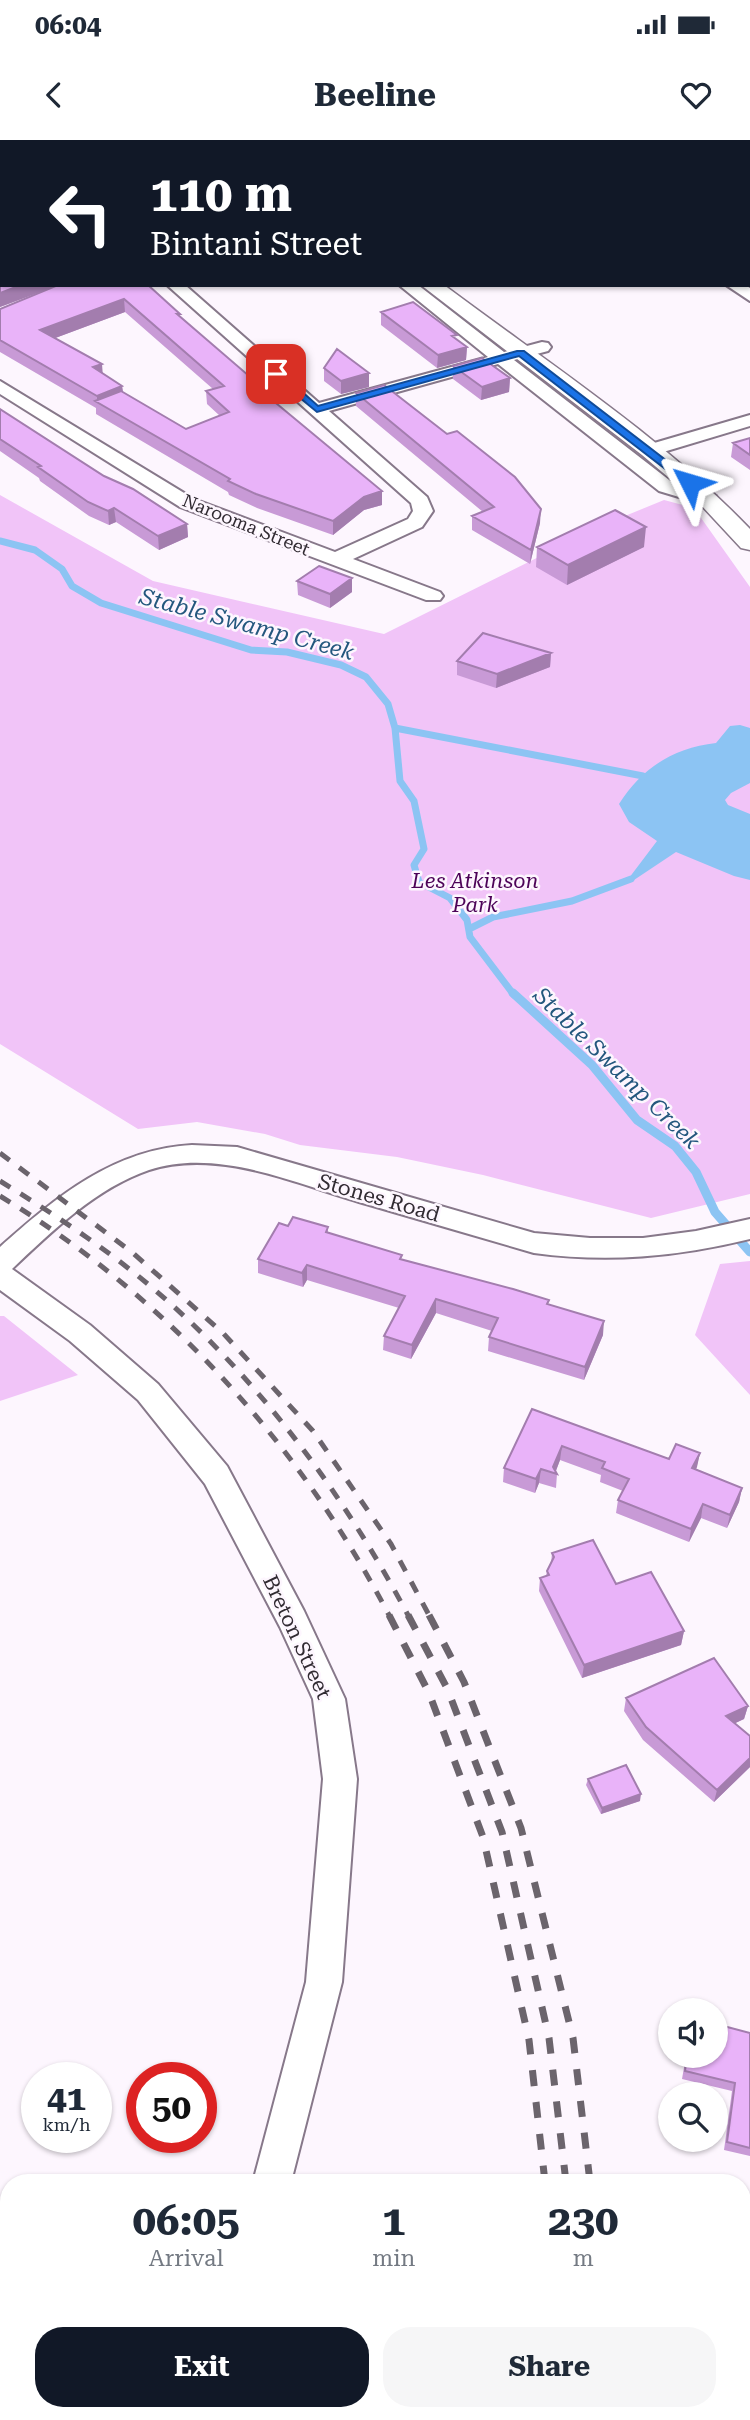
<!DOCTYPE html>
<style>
body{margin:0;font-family:"Roboto Serif",serif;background:#f6f6f7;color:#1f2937;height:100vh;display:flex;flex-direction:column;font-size:26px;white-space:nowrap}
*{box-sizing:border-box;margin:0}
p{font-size:23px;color:#747a83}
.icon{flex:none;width:38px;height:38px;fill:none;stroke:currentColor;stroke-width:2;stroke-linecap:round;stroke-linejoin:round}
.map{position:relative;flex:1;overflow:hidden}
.panel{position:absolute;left:0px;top:2034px;width:751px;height:247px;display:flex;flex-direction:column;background:#fff;border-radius:28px 28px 0 0;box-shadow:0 2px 5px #0004}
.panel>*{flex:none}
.top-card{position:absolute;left:0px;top:0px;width:751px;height:147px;box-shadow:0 2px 5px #0004;background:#111827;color:#fff;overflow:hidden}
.controls{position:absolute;left:658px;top:1858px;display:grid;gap:14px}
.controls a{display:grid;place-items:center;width:70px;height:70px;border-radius:50%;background:#fff;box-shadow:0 2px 5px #0004;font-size:35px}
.speed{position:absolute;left:21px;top:1922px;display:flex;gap:14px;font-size:35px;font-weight:700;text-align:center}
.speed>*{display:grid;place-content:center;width:91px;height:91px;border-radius:50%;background:#fff;box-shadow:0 2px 5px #0004;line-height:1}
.speed small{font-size:18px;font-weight:400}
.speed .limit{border:10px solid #d22;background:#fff;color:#111}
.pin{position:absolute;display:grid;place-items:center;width:60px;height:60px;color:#fff;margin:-30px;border-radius:14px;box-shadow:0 4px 10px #0006}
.me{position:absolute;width:77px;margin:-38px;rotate:310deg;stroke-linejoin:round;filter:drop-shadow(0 0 5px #0008)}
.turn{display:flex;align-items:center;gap:24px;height:147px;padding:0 35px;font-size:32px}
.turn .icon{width:91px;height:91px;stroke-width:2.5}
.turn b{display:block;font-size:49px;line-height:60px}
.eta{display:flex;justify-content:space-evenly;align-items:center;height:119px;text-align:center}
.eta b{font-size:42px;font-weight:700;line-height:49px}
.action{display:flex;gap:14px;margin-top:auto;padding:14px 35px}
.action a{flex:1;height:80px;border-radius:28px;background:#111827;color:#fff;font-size:28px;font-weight:700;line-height:80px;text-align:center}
.action a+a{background:#f6f6f7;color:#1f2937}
.status{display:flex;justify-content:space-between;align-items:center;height:49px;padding:0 35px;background:#fff;direction:ltr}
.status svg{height:19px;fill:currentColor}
header{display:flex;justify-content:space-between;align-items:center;height:91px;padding:0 35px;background:#fff;font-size:32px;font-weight:700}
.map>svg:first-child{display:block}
</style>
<div class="status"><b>06:04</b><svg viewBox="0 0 49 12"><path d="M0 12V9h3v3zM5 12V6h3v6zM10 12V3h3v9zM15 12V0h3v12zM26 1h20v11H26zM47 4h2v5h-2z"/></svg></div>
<header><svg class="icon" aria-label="back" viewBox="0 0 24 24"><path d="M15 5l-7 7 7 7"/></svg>Beeline<svg class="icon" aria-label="heart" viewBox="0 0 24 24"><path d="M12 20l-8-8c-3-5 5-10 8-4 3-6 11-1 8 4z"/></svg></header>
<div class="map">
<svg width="750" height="2280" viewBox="0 0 750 2280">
<rect width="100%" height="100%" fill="#fdf6fe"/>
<path fill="#f1c4f8" d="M225 0 2 2 0 119V1Z
M0 355 153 441 384 494 603 385 664 360 694 368 750 447V1054L651 1078 483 1035 397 1017 300 1005 265 994 197 982 138 989 0 904Z
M750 1121V1255L695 1195 720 1124Z
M0 1176H4L78 1235 0 1261Z"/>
<path fill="#8cc4f3" d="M740 585 750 588V643L731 653 725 660 728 665 750 674V740L734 736 676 712 634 740 629 738 657 701 629 682 619 664C642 628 673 608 716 603L730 586Z"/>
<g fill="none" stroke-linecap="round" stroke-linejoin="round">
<path stroke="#8cc4f3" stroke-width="7" d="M0 401 35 410 62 429 72 446 101 463 251 510 287 512 341 525 366 537 388 564 395 588 400 641 414 661 424 709 414 725 419 742 450 758 467 780 470 797 514 855
M395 588 643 636
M469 789 493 777 572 761 631 739"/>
<path stroke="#8cc4f3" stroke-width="9" d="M513 853 592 925 637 980 675 1006 696 1032 715 1072 750 1112"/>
<g stroke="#87788a" stroke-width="4">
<path id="minor" d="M167 145H185L319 263 488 217 399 145H418L504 212 542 202 548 203 551 207 548 211 514 220 673 343 716 356 718 360 709 366 659 351 498 224 329 271 427 357 433 371 422 387 353 419 440 452 443 456 440 460H426L180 367 0 254V241L194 359 335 412 408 379 413 371 411 363Z
M726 145H745L750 148V161Z
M750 275V286L650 316 641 310 644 306Z
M192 1005 237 1007 534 1093 590 1098H643L696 1091 750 1079V1099C677 1117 608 1123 534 1113 478 1097 422 1080 366 1064 299 1045 219 1007 149 1030 96 1048 51 1092 12 1129L90 1185 158 1244 227 1326 304 1471 345 1559 357 1639 342 1842 291 2042H253L306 1842 323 1639 313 1559 280 1487 205 1344 138 1260 70 1201 0 1150V1107C56 1057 114 1009 192 1005Z
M143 2272H186L182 2280H139Z"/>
</g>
<g stroke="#87788a" stroke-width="3">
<path id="major" d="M272 0H290L291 2H273Z
M421 145H444C548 223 660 295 750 389V410L741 408 701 365 642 315Z"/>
</g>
<use href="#minor" fill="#fff" fill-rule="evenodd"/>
<use href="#major" fill="#fff" fill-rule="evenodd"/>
<path stroke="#6b646c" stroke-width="5" stroke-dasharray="12 12" stroke-linecap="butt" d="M0 1013 133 1113 223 1193 313 1291 391 1404 430 1477
M0 1041C41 1066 81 1092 119 1121 241 1214 338 1343 409 1477
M0 1056C167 1157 300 1304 390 1477"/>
<path stroke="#6b646c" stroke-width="7" stroke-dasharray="16 16" stroke-linecap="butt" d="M389 1475 429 1553 483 1697 529 1900 545 2042
M408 1475 447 1548 502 1692 549 1898 566 2042
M429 1475 464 1542 521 1688 573 1898 590 2042
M550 2272V2280
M574 2272V2280
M600 2272V2280"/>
</g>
<path fill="#c89ad6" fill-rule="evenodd" d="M2 145H148L180 177 263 253 382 365 364 370 333 395 257 368 229 355 228 352 96 274V268L0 212V169L56 146 0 167ZM125 172 213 249 206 251 207 264 220 276 186 289 123 252 122 246 102 233 55 198Z
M381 172 456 199 467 207 466 220 437 228 381 185Z
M453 226 510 238 509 252 481 260 453 239Z
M324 228 369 247 341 254 324 241Z
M356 253 447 294 540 383 530 424 472 390V376L483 372 356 266Z
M0 269 104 336 187 384 188 397 159 410 116 382 109 385 89 376 40 341 39 338 0 311Z
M750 298V330L731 317 733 303Z
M537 407H644L567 445 536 427Z
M297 441 352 452 330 468 298 455Z
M551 513 550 527 496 548 457 535V521Z
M328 1087V1093L402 1120 548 1164 603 1195 584 1240 488 1211 489 1197 492 1191 436 1173 411 1219 383 1210 384 1196 399 1168 307 1140 303 1147 258 1133V1119Z
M532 1269 669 1319 700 1313 696 1329 742 1348 739 1362 727 1388 701 1378 689 1402 616 1373 618 1360 623 1351 600 1342 601 1335 560 1320 556 1331 557 1334 556 1348 539 1343 535 1353 503 1342 504 1328Z
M552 1413 616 1444 684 1491 681 1505 582 1538 539 1451 540 1438 546 1436 547 1431 551 1424Z
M626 1558 748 1566 744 1579 735 1583 750 1596V1627L714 1662 643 1600 624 1571Z
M588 1639 640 1661 601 1674 586 1645Z
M750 1893V2016L724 2010 732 1951 682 1939 686 1916H716Z
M695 2272H742L750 2280H694Z"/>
<path fill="#a37dae" d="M21 145H59L0 167V153Z
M124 159 125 172 42 203 40 190Z
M467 207 466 220 437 228 438 215Z
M102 224 103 237 93 227Z
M369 233V247L341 254V241Z
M510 238 509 252 481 260 482 247Z
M122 246 124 259 97 262V256Z
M382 351V365L364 370 333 395V381L364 357Z
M114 368 116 382 109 385 108 371Z
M541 369 540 383 530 424 531 410Z
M187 384 188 397 159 410 158 396Z
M646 387 644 407 567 445 568 425Z
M352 438V452L330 468V454Z
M551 513 550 527 496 548 497 534Z
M307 1125V1140L303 1147 302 1133Z
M436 1159V1173L411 1219 412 1205Z
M604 1181 603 1195 584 1240 585 1227Z
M562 1306 560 1320 555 1333 553 1327Z
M700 1313 697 1327 690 1342 692 1328Z
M541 1329 539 1343 535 1353 536 1339Z
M742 1348 739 1362 727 1388 730 1375Z
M703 1364 701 1378 689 1402 691 1389Z
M684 1491 681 1505 582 1538 584 1525Z
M748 1566 744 1579 723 1589 726 1576Z
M750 1618V1627L714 1662 717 1650Z
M641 1654 640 1661 601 1674 602 1668Z"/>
<path fill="#e9b3f9" stroke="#a37dae" stroke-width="2" d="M0 124H2V145H21L0 153Z
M58 145H148L180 174H177L263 248 259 249 382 351 364 357 333 381 256 354 228 341 230 339 95 261 121 251 186 289 229 272 206 251 224 246 124 159 40 190 102 224 93 227 122 246 97 256 0 200V169Z
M413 162 457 195 452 196 467 207 438 215 381 172Z
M337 209 369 233 341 241 324 228Z
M482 218 510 238 482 247 453 226Z
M384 245 447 294 457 291 515 337 541 369 531 410 472 376 494 367 356 253Z
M0 269 104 336 133 349 187 384 158 396 114 368 108 371 88 362 38 327 41 326 0 299Z
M750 298V315L733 303Z
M615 370 646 387 568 425 537 407Z
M319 426 352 438 330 454 297 441Z
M483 493 551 513 497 534 457 521Z
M293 1077 328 1087 326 1092 402 1115 400 1119 513 1149 549 1160 547 1164 604 1181 585 1227 489 1197 498 1178 436 1159 412 1205 384 1196 405 1156 307 1125 302 1133 258 1119 279 1083 288 1086Z
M532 1269 669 1319 676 1304 700 1313 692 1328 742 1348 730 1375 703 1364 691 1389 618 1360 629 1339 602 1328 605 1322 562 1306 553 1327 557 1334 541 1329 536 1339 504 1328Z
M593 1400 616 1444 651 1432 684 1491 584 1525 540 1438 549 1435 547 1431 554 1417 552 1413Z
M714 1518 748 1566 726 1576 750 1596V1618L717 1650 646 1587 626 1558Z
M626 1625 641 1654 602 1668 588 1639Z
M716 1884 750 1893V2008L727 2002 735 1943 685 1931 687 1916H716Z
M742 2223 750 2225V2280H711L698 2276V2272H742Z"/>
<path fill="#1a73e8" stroke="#114b97" stroke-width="2" d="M517 211H524L693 341V345H686L519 216 317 272 271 234 280 232 318 266Z"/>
<g text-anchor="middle" stroke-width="5" stroke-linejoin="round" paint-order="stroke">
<g font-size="18" fill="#312b32" stroke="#fdf6fe">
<text transform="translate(246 385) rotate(22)" y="6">Narooma Street</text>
</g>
<g font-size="21" font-style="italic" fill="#4d0358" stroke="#fdf6fe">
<text x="475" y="748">Les Atkinson<tspan x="475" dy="24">Park</tspan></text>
</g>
<g font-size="21" fill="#312b32" stroke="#fdf6fe">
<text transform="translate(379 1058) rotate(16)" y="7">Stones Road</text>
<text transform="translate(297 1497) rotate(65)" y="7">Breton Street</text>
</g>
<g font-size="23" font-style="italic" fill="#24577e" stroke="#fdf6fe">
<text transform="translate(247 484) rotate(15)" y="8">Stable Swamp Creek</text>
<text transform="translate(617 928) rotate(44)" y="8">Stable Swamp Creek</text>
</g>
</g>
</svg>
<div class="controls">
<a><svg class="icon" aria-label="sound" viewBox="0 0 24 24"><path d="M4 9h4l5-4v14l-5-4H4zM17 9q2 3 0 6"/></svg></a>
<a><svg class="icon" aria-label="search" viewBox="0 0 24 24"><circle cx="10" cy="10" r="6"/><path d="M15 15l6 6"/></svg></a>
</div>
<div class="speed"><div>41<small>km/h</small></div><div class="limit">50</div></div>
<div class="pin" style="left:276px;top:234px;background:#d93025"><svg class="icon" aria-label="arrive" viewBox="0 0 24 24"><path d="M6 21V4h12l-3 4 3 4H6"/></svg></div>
<svg class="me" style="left:690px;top:343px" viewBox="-20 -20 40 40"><path d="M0-17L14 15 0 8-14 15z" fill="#1a73e8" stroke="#fff" stroke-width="4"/></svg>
<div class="top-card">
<div class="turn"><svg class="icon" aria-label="left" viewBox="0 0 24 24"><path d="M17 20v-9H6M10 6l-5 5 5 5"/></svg><div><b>110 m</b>Bintani Street</div></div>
</div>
<section class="panel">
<div class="eta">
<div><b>06:05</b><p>Arrival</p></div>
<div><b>1</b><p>min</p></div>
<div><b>230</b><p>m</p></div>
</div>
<div class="action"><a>Exit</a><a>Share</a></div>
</section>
</div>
